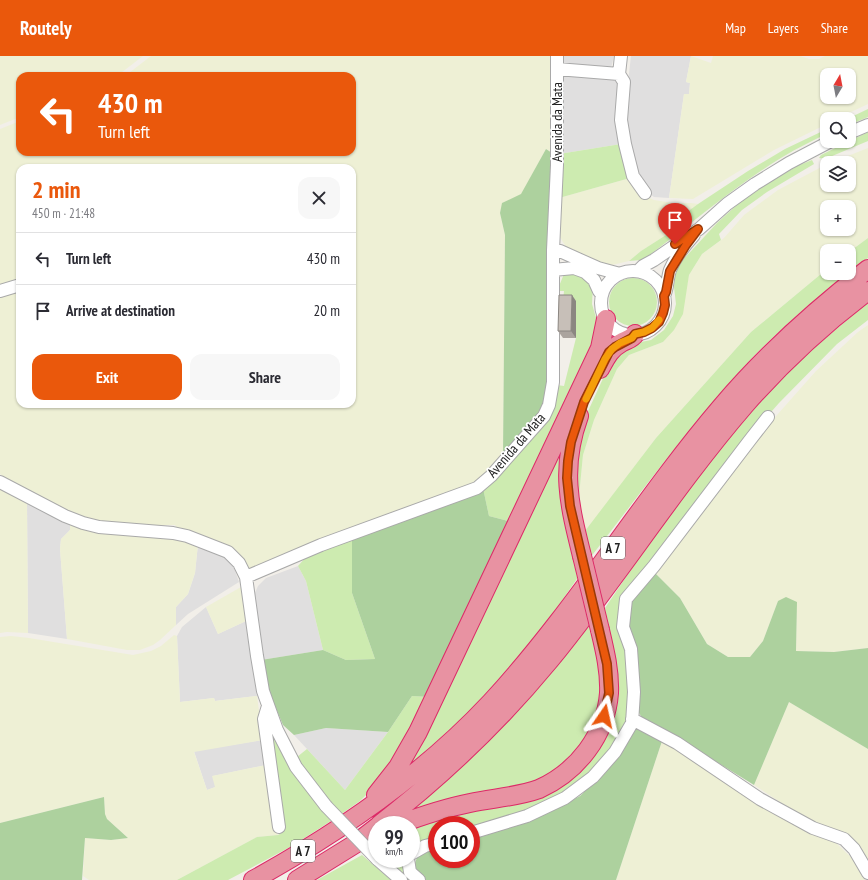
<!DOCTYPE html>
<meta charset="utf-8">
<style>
body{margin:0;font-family:"PT Sans Narrow",sans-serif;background:#f7f7f7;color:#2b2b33;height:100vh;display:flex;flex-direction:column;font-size:15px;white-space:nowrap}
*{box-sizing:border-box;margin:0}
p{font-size:13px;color:#7c7c81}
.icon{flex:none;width:22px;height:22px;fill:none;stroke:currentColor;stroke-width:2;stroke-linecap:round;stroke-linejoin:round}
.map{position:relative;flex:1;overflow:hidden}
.details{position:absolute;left:16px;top:108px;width:340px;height:244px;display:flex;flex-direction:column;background:#fff;border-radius:12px;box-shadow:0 1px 3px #0004}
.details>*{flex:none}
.hud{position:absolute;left:16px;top:16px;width:340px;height:84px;border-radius:12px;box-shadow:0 1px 3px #0004;background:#ea580c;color:#fff;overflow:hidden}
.needle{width:26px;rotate:10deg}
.controls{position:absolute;left:820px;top:12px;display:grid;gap:8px}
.controls a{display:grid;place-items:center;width:36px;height:36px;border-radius:8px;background:#fff;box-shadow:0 1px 3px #0004;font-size:20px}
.speed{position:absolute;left:368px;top:760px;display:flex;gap:8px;font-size:20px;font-weight:700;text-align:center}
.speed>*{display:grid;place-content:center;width:52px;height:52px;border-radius:50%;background:#fff;box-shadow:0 1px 3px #0004;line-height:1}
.speed small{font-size:10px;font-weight:400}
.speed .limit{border:6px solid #d22;background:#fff;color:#111}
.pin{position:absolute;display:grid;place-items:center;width:34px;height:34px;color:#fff;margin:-41px -17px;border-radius:50% 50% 50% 0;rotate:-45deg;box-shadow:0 0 4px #0007}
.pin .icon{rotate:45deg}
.me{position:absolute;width:44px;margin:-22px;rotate:11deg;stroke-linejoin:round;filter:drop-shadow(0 0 3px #0008)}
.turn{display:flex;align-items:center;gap:14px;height:84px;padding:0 16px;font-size:18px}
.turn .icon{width:52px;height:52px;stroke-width:2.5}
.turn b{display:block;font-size:28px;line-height:34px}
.round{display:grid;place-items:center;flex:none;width:42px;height:42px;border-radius:12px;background:#f7f7f7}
.head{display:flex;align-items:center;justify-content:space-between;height:68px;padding:0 16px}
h1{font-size:24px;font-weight:800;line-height:30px;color:#ea580c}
.action{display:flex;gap:8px;margin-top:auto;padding:8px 16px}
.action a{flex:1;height:46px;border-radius:12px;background:#ea580c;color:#fff;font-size:16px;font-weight:800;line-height:46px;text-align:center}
.action a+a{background:#f7f7f7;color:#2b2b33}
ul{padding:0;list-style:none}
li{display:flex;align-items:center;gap:12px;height:52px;padding:0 16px;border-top:1px solid #e1e1e2}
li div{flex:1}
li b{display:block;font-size:15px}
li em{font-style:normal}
header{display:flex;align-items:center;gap:24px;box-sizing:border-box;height:56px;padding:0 20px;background:#ea580c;color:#fff}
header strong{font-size:19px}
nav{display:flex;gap:22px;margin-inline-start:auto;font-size:14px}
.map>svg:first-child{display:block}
</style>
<header>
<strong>Routely</strong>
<nav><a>Map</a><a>Layers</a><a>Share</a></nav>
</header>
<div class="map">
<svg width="868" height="824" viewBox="0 0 868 824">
<rect width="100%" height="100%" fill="#f2efe9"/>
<path fill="#e0dfdf" d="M560 0H614L611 12 564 11Z
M631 0H691L686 26 690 27 689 38H684L669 142 654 141 648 137 636 118 624 61Z
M563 19 620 24 621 88 559 98 560 23Z
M27 446 70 467V474L61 483 60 493 67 583 28 577Z
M198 488 222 499 233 509 239 526 188 558 176 569V551L188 538 195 517Z
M298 510 306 525 323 594 261 604 254 539 258 530 266 522Z
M206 551 218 578 246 565 257 640 215 645 214 642 180 646 177 580 182 571Z
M326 672 388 676 345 734 294 679Z
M263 684 266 709 213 720 216 731 207 734 194 695Z"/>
<path fill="#eef0d5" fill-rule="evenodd" d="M0 0H143L117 20H20V61L0 69Z
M151 0H553L552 97 546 93 521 139 503 147 500 157 505 179 503 398 481 422 467 430 253 514 246 512 177 472 175 469H162L159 472 101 468 76 460 9 425 0 418V240L20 233V348H352V112H20V225L0 231V73L20 65V96H352V20H125Z
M691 0 711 7 713 0H800L809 3H819L825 0H868V48L836 63H827V68L774 94 693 143 669 142 684 38H689L690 27 686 26ZM827 19H849V41H827Z
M868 92V182L849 196V195H827V213L751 276 656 382 585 476 579 440 583 399 594 364 617 313 629 299 663 286 686 235 689 219 702 198 724 182 744 159 778 134 827 108V129H849V107H830ZM827 151H849V173H827Z
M630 122 645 140 654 144 673 147H691L698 148 683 159 666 179 641 195 629 205 612 209 598 207 566 191 558 178 559 142Z
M868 269V592L834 596 796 595 797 546 778 545 763 585 750 601H728L707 588 680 542 654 516 769 368 816 315 858 276Z
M0 432 27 446 28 577 7 576 0 577Z
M70 467 181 482 198 488 195 517 188 538 176 551V569L160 584 153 589 140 594H127L67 583 60 493 61 483 70 474Z
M241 531 246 565 218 578 206 551Z
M174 579 177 580 180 646 214 642 215 645 257 640 263 684 194 696 207 734 215 731 212 720 266 709 275 770 278 779 257 781 177 824H89L83 820 85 782 111 784 128 782 107 763 105 758 104 741 0 767V581L11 580 29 582 133 599 151 595 161 590Z
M789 646 868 693V808L817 770 754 729Z
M662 685 776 758 834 785 854 804 865 824H616Z"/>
<path fill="#cdebb0" d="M868 53V61L849 69V63H847Z
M827 73V78C760 107 705 158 647 201L641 204 629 205 641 195 666 179 683 159 698 148 748 115 785 93Z
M868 76V85L825 103 819 102 821 99Z
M621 88 630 122 559 142V98Z
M812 104 814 108 767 136 742 154 719 178 721 184 702 198 689 219 683 258 674 274 663 286 629 299 617 313 594 364 583 399 579 440 585 475 656 382 751 276 827 213V217H849V196L868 182V202C828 233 788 265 753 301 694 364 643 434 590 502L576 442 574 419 584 364 611 305 631 288 651 284 664 274 673 260 676 248 674 231 675 220 680 207 717 167 739 147 767 128 797 110Z
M580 216 593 229 592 248 597 265 593 292 512 466 489 460 483 432 557 329 564 330 576 282V246L563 245 564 235H557L564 218Z
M609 246a24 24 0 1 1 48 0a24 24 0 1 1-48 0Z
M868 246V264L837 288 779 347 742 389 623 546 629 595 630 656 624 674 591 719 563 740 525 758 471 773V769H437V783L411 793V772L451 759 510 748 603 683V555L651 484 710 405 760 345 806 299Z
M575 362 581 517 554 556 513 608 465 660 395 723Z
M352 481V537L375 603 346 604 323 594 306 525 298 510 306 501Z
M592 565 604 606 603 651 582 697 544 726 395 766C471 710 534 640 592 565Z
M412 640 429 641 379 726 360 745 340 759 305 717 297 701 307 693 345 734 388 676Z
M270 670 297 723 331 765 292 790 228 824H177L257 781 278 779 281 777 282 767Z
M362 799 391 824H317Z
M383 803H404L415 824H405Z"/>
<path fill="#add19e" d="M546 93 552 97 546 347 539 359 503 398 505 179 500 157 502 147 521 138Z
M483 432 489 460 512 466 429 641 412 640 388 676 326 672 294 679 283 669 267 631 261 604 323 594 346 604 375 603 352 537V481Z
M654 516 680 542 707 588 728 601H750L763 585 778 545 786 541 797 546 796 595 834 596 868 592V693L789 646 754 729 681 684 642 662 637 653 628 571 629 547Z
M635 671 662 685 616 824H425L414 813C416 796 423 797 437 793V803H471V784L550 756 580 740 610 711Z
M104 741 105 758 107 763 128 782 111 784 85 782 82 824H0V767Z"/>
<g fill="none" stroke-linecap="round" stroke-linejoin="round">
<g stroke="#a9a9a9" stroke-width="14">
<path id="minor" d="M557 13 619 18
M619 18 624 26 621 64 625 88 633 120 645 137
M619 18 621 0
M849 77 868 69
M553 194 560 195 598 212 620 218
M553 214 574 212 585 216 594 224 599 235 602 239
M638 215 643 210 654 204 699 173 727 148 755 128 789 107 831 85
M601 247a32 32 0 1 1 64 0a32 32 0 1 1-64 0Z
M0 235 20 229
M664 240C668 232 667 223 670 214 675 202 685 189 694 179
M0 426 65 460 83 467 99 471 173 477 187 480 228 496 239 507 246 521 257 600 263 635 277 674 296 711 326 750
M246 521 321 489 477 432 491 420 544 360 549 349 553 326V194L557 109V0
M268 650 264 663 279 771
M632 663 677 687 760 743 813 772 844 783 854 793 868 817
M471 777 527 760 565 742 593 721 615 696 632 667 634 636 631 593 623 571 626 543 654 510 750 384 768 361
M411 798 425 790 437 787
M377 803 401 824
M408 803 410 816 419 824"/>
</g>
<g stroke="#dc2a67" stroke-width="20">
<path id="highway" d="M600 313C606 302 610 293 621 287 626 284 632 283 635 278
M579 360C560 412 569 448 582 500
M376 739 398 711 418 676 600 292 606 263
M379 769C442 720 499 666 550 604 618 521 675 430 745 349 782 307 824 268 868 235
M397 769C421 760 445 752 470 747 493 742 517 741 539 733 577 716 606 679 609 637 610 616 605 595 600 574
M253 824C340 776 423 719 491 646 576 554 640 446 721 351 765 299 815 254 868 213
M297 824 355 788 377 771"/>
</g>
<use href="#minor" stroke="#fff" stroke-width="12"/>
<use href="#highway" stroke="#e892a2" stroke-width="18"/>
<g stroke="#a9a9a9" stroke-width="14" stroke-linecap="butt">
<path id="minor-bridge" d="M326 750 377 803"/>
</g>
<g stroke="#dc2a67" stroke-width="20" stroke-linecap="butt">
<path id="highway-bridge" d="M582 500 600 574"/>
</g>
<use href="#minor-bridge" stroke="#fff" stroke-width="12"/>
<use href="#highway-bridge" stroke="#e892a2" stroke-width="18"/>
</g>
<path fill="#aba49e" d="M576 245V282H563L558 275Z"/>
<path fill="#8b8681" d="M572 239 576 245V282L571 275Z"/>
<path fill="#c7bfb8" stroke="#8b8681" d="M559 239H572L571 275H558Z"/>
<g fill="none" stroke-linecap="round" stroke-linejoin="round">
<g stroke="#983908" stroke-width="10">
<path id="route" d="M604 660 609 637 607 608 570 450 567 422 568 405 571 386 584 346 609 296 615 291 632 282 635 278 644 276 652 272 659 266 663 257 665 249 664 240 666 236 670 215 686 189 698 173 675 188"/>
</g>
<use href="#route" stroke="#ea580c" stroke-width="7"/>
<path stroke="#f59e0b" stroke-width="7" d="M586 343 605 303 612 293 620 287 632 282 635 278 644 276 652 272 659 264"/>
</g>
<g text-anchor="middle" stroke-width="3.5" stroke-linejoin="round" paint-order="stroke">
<g fill="#fff" stroke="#646464" stroke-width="1">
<rect x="601" y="481" width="24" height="22" rx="3"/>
<rect x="291" y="784" width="24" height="22" rx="3"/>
</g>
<g font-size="13" font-weight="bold" fill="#222">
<text x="613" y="497">A 7</text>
<text x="303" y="800">A 7</text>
</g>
<g font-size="14" fill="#222" stroke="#fff">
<text transform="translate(557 66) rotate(-90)" y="5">Avenida da Mata</text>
<text transform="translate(516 389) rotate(-49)" y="5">Avenida da Mata</text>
</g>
</g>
</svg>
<div class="controls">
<a><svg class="needle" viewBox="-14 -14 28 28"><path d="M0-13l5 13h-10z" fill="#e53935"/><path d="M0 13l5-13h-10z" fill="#7c7c81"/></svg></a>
<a><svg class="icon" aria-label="search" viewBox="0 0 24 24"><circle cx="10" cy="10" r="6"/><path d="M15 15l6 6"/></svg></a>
<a><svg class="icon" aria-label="layers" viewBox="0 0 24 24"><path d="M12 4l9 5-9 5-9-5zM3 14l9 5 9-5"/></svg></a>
<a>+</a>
<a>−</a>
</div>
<div class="speed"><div>99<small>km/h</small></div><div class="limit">100</div></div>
<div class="pin" style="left:675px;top:188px;background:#d93025"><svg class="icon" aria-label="arrive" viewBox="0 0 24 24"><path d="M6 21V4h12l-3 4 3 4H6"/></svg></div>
<svg class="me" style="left:604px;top:660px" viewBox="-20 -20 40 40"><path d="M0-17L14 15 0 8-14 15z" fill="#ea580c" stroke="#fff" stroke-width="4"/></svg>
<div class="hud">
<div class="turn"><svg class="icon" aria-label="left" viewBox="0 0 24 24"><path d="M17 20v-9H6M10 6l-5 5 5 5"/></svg><div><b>430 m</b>Turn left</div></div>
</div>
<section class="details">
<div class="head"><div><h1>2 min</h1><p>450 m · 21:48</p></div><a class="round"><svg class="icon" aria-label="close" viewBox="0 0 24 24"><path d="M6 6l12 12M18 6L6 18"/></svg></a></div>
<ul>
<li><svg class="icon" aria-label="left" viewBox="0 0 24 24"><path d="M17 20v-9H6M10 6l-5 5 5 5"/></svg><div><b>Turn left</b></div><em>430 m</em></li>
<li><svg class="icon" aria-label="arrive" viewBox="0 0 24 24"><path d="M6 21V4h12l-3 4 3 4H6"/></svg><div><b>Arrive at destination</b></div><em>20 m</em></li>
</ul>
<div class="action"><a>Exit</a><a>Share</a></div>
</section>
</div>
